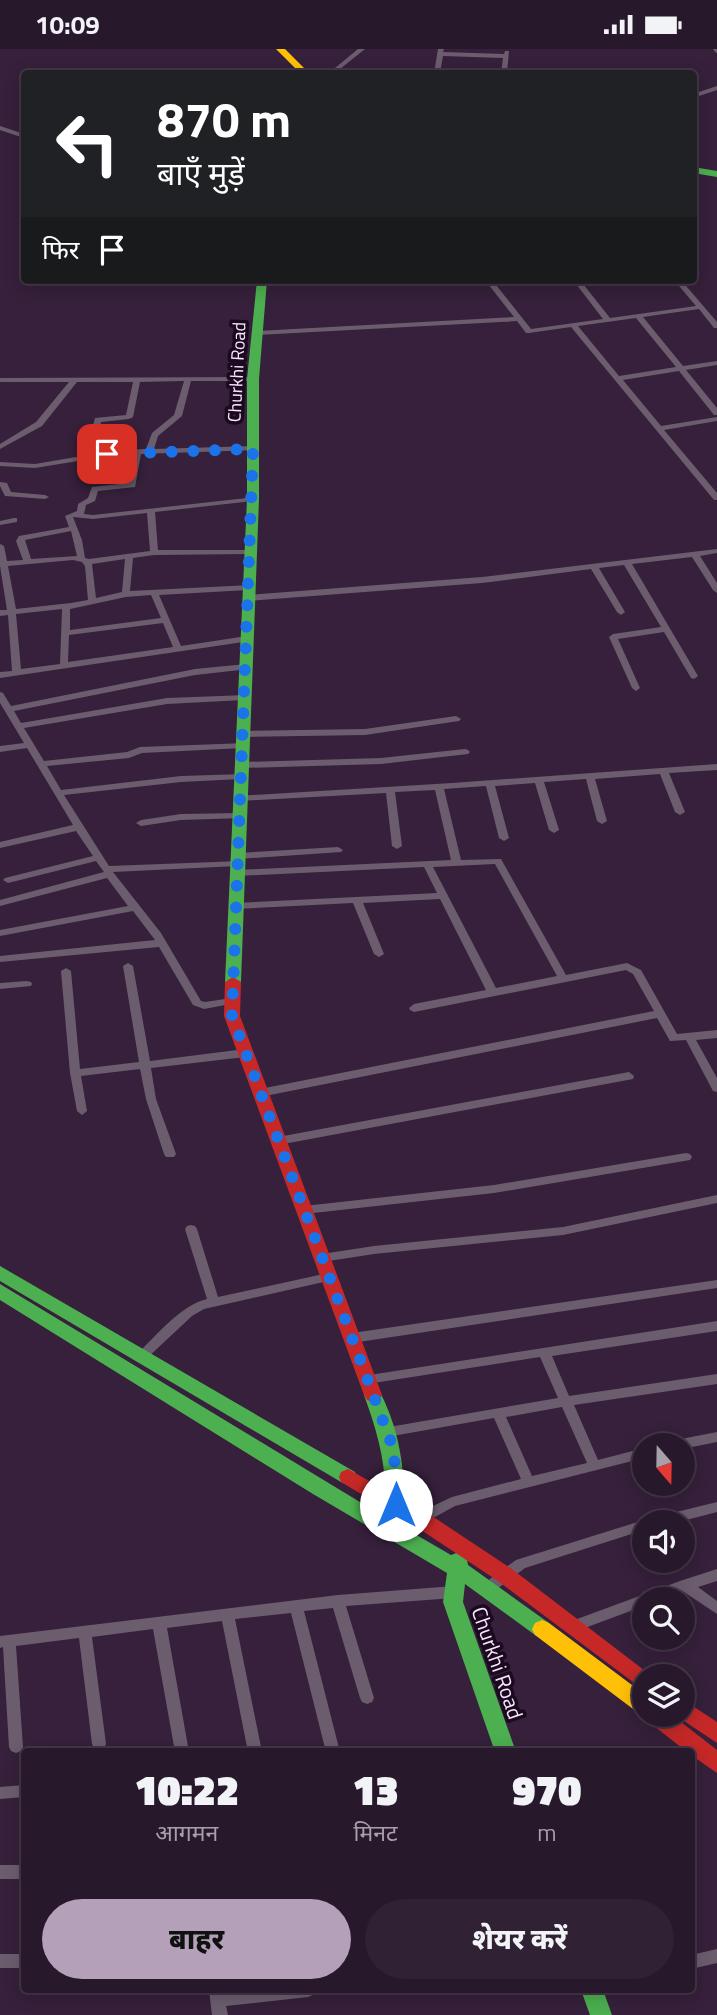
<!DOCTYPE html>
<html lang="hi">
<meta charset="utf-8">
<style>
body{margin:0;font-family:"Titillium Web","Noto Sans Devanagari",sans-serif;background:#302134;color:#f1f3f6;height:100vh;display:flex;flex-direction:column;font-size:26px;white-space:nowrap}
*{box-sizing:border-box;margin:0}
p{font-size:23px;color:#a5a0a9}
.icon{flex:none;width:38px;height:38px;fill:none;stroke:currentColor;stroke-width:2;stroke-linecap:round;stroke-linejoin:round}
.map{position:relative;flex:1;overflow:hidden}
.panel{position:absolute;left:21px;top:1699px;width:674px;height:245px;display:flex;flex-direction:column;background:#28182c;border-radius:7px;box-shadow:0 4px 18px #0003,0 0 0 2px #443748}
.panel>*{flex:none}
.guide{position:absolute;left:21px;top:21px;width:676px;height:214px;border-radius:7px;box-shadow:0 4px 18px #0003,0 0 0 2px #443748;background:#202124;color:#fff;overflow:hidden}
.needle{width:46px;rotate:160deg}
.buttons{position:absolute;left:632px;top:1384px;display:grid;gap:14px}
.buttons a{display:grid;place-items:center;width:63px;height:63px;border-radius:50%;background:#28182c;box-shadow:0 4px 18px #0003,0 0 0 2px #443748;font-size:35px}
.pin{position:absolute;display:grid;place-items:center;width:60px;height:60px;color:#fff;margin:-30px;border-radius:14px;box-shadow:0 4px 10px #0006}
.me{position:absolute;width:77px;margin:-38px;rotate:0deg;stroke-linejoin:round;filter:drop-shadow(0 0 5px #0008)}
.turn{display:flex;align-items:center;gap:24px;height:147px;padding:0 21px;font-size:32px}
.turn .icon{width:91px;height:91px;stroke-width:2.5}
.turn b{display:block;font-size:49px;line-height:60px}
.then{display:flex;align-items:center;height:66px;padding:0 21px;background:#0003;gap:14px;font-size:26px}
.eta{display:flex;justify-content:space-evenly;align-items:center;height:119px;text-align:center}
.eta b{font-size:42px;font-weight:800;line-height:49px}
.button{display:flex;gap:14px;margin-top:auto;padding:14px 21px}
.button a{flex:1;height:80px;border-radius:42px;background:#b5a0b9;color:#111;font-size:28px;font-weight:800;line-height:80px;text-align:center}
.button a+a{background:#302134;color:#f1f3f6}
.status{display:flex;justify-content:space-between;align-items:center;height:49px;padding:0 35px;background:#28182c;direction:ltr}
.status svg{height:19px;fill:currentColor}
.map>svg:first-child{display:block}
</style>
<div class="status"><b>10:09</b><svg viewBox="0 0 49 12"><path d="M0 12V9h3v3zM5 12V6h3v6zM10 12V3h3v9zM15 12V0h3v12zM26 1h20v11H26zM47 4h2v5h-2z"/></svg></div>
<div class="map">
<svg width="717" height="1966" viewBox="0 0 717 1966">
<rect width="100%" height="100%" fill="#36203b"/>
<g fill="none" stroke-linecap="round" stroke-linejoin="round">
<path fill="#6b5d6e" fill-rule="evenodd" d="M358 0H365L335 24H329Z
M438 0H444L443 3 504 5 505 2H509L507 24H501L503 9 443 7 440 24H434Z
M713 0H717V4L715 3Z
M717 37V41L693 49V45Z
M0 77 24 85V89L0 81Z
M485 231H492L531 280 603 270 573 231H580L610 269 696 257 674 231H681L717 273V279H714L699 260 643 268 683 317 717 312V316L686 321 717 359V366H714L679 322 623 331 661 377 717 368V372L664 381 717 444V451H714L571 278 529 284H526L517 272 257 286 253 284 257 282 514 268ZM636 269 676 318 619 327 578 277Z
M253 328H256V332H191L182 367 158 387 154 400 253 397H256V401L141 405 135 438 98 442 95 452 86 456 84 465 93 466 256 448V452H253L155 463 158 501H250L254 503 250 505 154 506 133 509 130 542 251 536 252 538 248 541 159 546 181 597 247 587 251 590 250 592 0 629V623L12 622 8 566 0 567V561H7L0 517V495L4 497 7 512 23 511 16 492 19 487 69 478 65 467 77 462 78 455 88 449 92 438 128 434 134 405H121L35 419 0 417V413L35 415 82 407 86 388 91 384 95 369 126 366 133 333H77L42 377 0 400V395L36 373 69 333H0V329ZM184 332 174 366 152 384 146 400 121 401 90 406 94 389 99 385 101 373 129 370 133 368 140 333ZM147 464 150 502 89 510 85 509 82 491 73 468 93 470ZM71 482 77 507 31 510 25 491ZM125 510 122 543 96 549 92 515ZM73 511 82 513 85 517 88 551 71 554 16 560 8 517ZM151 546 161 569 70 581V560L126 548ZM62 560 60 615 21 620 16 565ZM163 574 173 598 68 613 69 586Z
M0 433 7 434 11 443 45 446 49 448 45 450 5 447 0 437Z
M14 469H17V473L0 476V472Z
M717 500V504L700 507 717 534V544L713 541 692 508 632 515 698 627 694 630 691 629 664 583 618 590 640 639 636 642 632 639 609 588 613 585 661 578 624 516 599 519 625 563 621 566 617 563 591 520 482 534 247 552 243 549 247 546 482 528Z
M246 615 250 618 249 620 195 626 14 662 21 674 167 649 247 646 248 648 244 651 167 655 24 679 44 712 127 703 140 698 246 694 248 696 246 698 243 699 142 704 129 709 47 717 61 741 181 727 244 725 246 727 241 730 181 733 64 746 109 817 241 812 243 814 238 817 113 823 161 884 201 952 205 953 232 949 236 950 237 952 236 954 204 960 193 956 159 898 0 913V907L155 891 133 862 0 887V881L128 857 107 829 0 857V851L104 823 96 812 8 834 3 831 5 829 93 807 76 782 0 799V793L73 776 27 699 0 703V697L24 694 0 654V643L3 644 11 657 195 620Z
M456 667 461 670 459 672 365 686 243 688 238 685 243 682 365 680Z
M465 700 468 701 470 703 468 705 381 715 242 719 237 716 242 713 381 709Z
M717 715V721L669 724 685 763 680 766 675 763 660 725 595 730 607 772 602 775 597 772 586 730 544 733 559 781 554 784 549 781 535 734 495 737 509 789 504 792 499 789 486 737 444 740 461 811 501 810 566 926 627 914 641 921 677 985 717 981V989L696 991 717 1029V1043L713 1042 686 991 670 992 657 969 260 1048 256 1047 255 1044 260 1040 654 962 633 925 626 921 414 963 410 961 409 959 414 955 486 941 440 850 363 854 384 905 379 908 374 905 353 854 236 860 231 857 236 854 437 844 424 818 237 827 232 824 237 821 451 811 435 741 395 743 402 797 397 800 392 797 386 744 240 752 237 751 235 749 237 747 452 734ZM495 815 557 927 496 939 433 818Z
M240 764 243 765 245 767 243 769 181 771 141 777 136 774 141 771 181 765Z
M338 798 343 801 341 803 238 810 233 807 238 804Z
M128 914 133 917 150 1012 245 1000 250 1004 245 1008 151 1019 156 1050 176 1105 174 1108H166L164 1105 146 1050 140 1020 81 1027 87 1062 82 1066 77 1062 70 1024 61 922 66 919 71 922 80 1020 139 1013 123 917Z
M27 932 31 933 32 935 31 937 0 940V934Z
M629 1023 634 1027 633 1030 278 1096 274 1095 272 1092 274 1089 278 1088Z
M686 1104 690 1105 692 1108 690 1111 494 1144 304 1165 300 1164 298 1161 300 1158 304 1157 494 1136Z
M717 1146V1154L563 1186 374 1205 322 1213 318 1212 316 1209 318 1206 322 1205 374 1197 563 1178Z
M191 1176 195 1177 197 1180 218 1248 328 1224 332 1225 334 1228 332 1231 328 1232 204 1260 192 1267 145 1311 141 1313 137 1311 135 1308 137 1305C156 1287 181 1256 207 1250L185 1180 187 1177Z
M717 1231V1239L352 1294 348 1292 346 1289 348 1286 352 1284Z
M717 1272V1282L552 1307 569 1347 717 1325V1335L574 1356 598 1411 644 1399V1409L455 1457 424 1474 419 1475 414 1474 413 1470 414 1466 452 1448 521 1430 494 1369 387 1388 383 1387 381 1383 383 1379 558 1349 540 1308 367 1335 363 1333 361 1330 363 1327ZM562 1358 587 1414 532 1427 506 1368Z
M717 1383V1393L682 1400V1396H670L672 1392 676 1391Z
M717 1453V1463L675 1474H644V1481L525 1519 493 1543 488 1545 483 1543 481 1539 483 1535 516 1511 644 1471Z
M717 1520V1532L698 1538 717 1552V1565L684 1543 661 1550H644V1557L574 1583 569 1581 567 1577 569 1573 680 1532Z
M454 1537 459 1539 461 1543 459 1547 454 1549 346 1557 374 1649 372 1653 367 1655 362 1653 360 1649 333 1559 304 1562 340 1703H326L291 1564 235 1570 262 1703H248L222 1572 167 1579 189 1703H175L153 1580 92 1588 106 1695 104 1699 99 1701 94 1699 92 1695 79 1589 16 1597 23 1698 21 1702 16 1704 11 1702 9 1698 3 1598 0 1599V1587L338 1546Z
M24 1736V1748L0 1750V1738Z
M0 1816H24V1830H0Z
M717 1900V1914L691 1920V1906Z
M0 1905H24V1919H0Z
M209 1941H223L224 1943 244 1941H316L313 1946 308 1948 226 1957 228 1966H212Z"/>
<path fill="#4caf50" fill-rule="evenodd" d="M693 118 717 122V128L693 124Z
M257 231H267L259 330V450L241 933 233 938 225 933 247 450V330Z
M0 1217 355 1423 357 1428 355 1433 348 1436 341 1433 0 1232Z
M0 1235 383 1467C390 1424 378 1385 364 1346L367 1341 373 1339 379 1341C401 1383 408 1431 401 1477L451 1506 459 1503 466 1505 468 1516 549 1574 552 1580 549 1586 542 1589 535 1586 465 1535 463 1553 516 1703H495L443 1553 447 1524 313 1445 0 1251Z
M581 1941H603L612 1966H590Z"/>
<path fill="#ffc107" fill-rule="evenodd" d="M276 0H285L309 24H300Z
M542 1571 549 1574 644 1645V1666L637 1663 535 1586 532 1580 535 1574Z"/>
<path fill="#c62828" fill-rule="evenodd" d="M233 928 241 933 240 967 382 1346 379 1351 373 1353 367 1351 364 1346 224 967 225 933Z
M348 1420 432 1467 512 1520 653 1628H644V1639L637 1636 498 1532 418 1479 341 1433 339 1428 341 1423Z
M682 1650 717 1673V1694L675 1666H682Z
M646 1666H672L717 1701V1724L691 1706V1703H687L649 1673Z"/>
</g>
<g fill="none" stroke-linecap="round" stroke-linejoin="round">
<path stroke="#1a73e8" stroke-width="12" stroke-dasharray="0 21.6" d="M107 405 253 400 232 967 392 1396 397 1431 396 1456"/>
</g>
<g text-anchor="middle" stroke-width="7" stroke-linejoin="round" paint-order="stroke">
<g font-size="18" fill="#f9e5fd" stroke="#1b0a1f">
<text transform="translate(237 323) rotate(-87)" y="6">Churkhi Road</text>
</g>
<g font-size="21" fill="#f9e5fd" stroke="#1b0a1f">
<text transform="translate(497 1614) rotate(71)" y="7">Churkhi Road</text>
</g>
</g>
</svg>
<div class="buttons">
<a><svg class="needle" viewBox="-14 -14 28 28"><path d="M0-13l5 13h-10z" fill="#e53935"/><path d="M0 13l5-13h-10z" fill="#a5a0a9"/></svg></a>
<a><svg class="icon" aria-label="sound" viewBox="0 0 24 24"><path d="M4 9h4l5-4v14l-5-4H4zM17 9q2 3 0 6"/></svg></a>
<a><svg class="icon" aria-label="search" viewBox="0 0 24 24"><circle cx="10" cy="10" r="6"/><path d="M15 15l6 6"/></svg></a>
<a><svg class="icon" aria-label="layers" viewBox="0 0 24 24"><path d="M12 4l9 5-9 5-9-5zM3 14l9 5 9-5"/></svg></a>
</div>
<div class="pin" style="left:107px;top:405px;background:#d93025"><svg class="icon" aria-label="arrive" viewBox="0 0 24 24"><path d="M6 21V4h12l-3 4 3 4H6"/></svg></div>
<svg class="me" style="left:396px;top:1456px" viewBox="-20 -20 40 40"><circle r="19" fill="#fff"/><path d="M0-13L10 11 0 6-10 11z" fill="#1a73e8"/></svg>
<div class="guide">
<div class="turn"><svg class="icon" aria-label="left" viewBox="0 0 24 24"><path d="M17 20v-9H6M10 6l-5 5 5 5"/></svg><div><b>870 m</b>बाएँ मुड़ें</div></div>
<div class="then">फिर<svg class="icon" aria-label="arrive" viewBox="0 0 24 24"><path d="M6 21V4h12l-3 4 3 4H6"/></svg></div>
</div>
<section class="panel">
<div class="eta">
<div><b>10:22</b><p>आगमन</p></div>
<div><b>13</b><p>मिनट</p></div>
<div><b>970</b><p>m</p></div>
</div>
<div class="button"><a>बाहर</a><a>शेयर करें</a></div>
</section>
</div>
